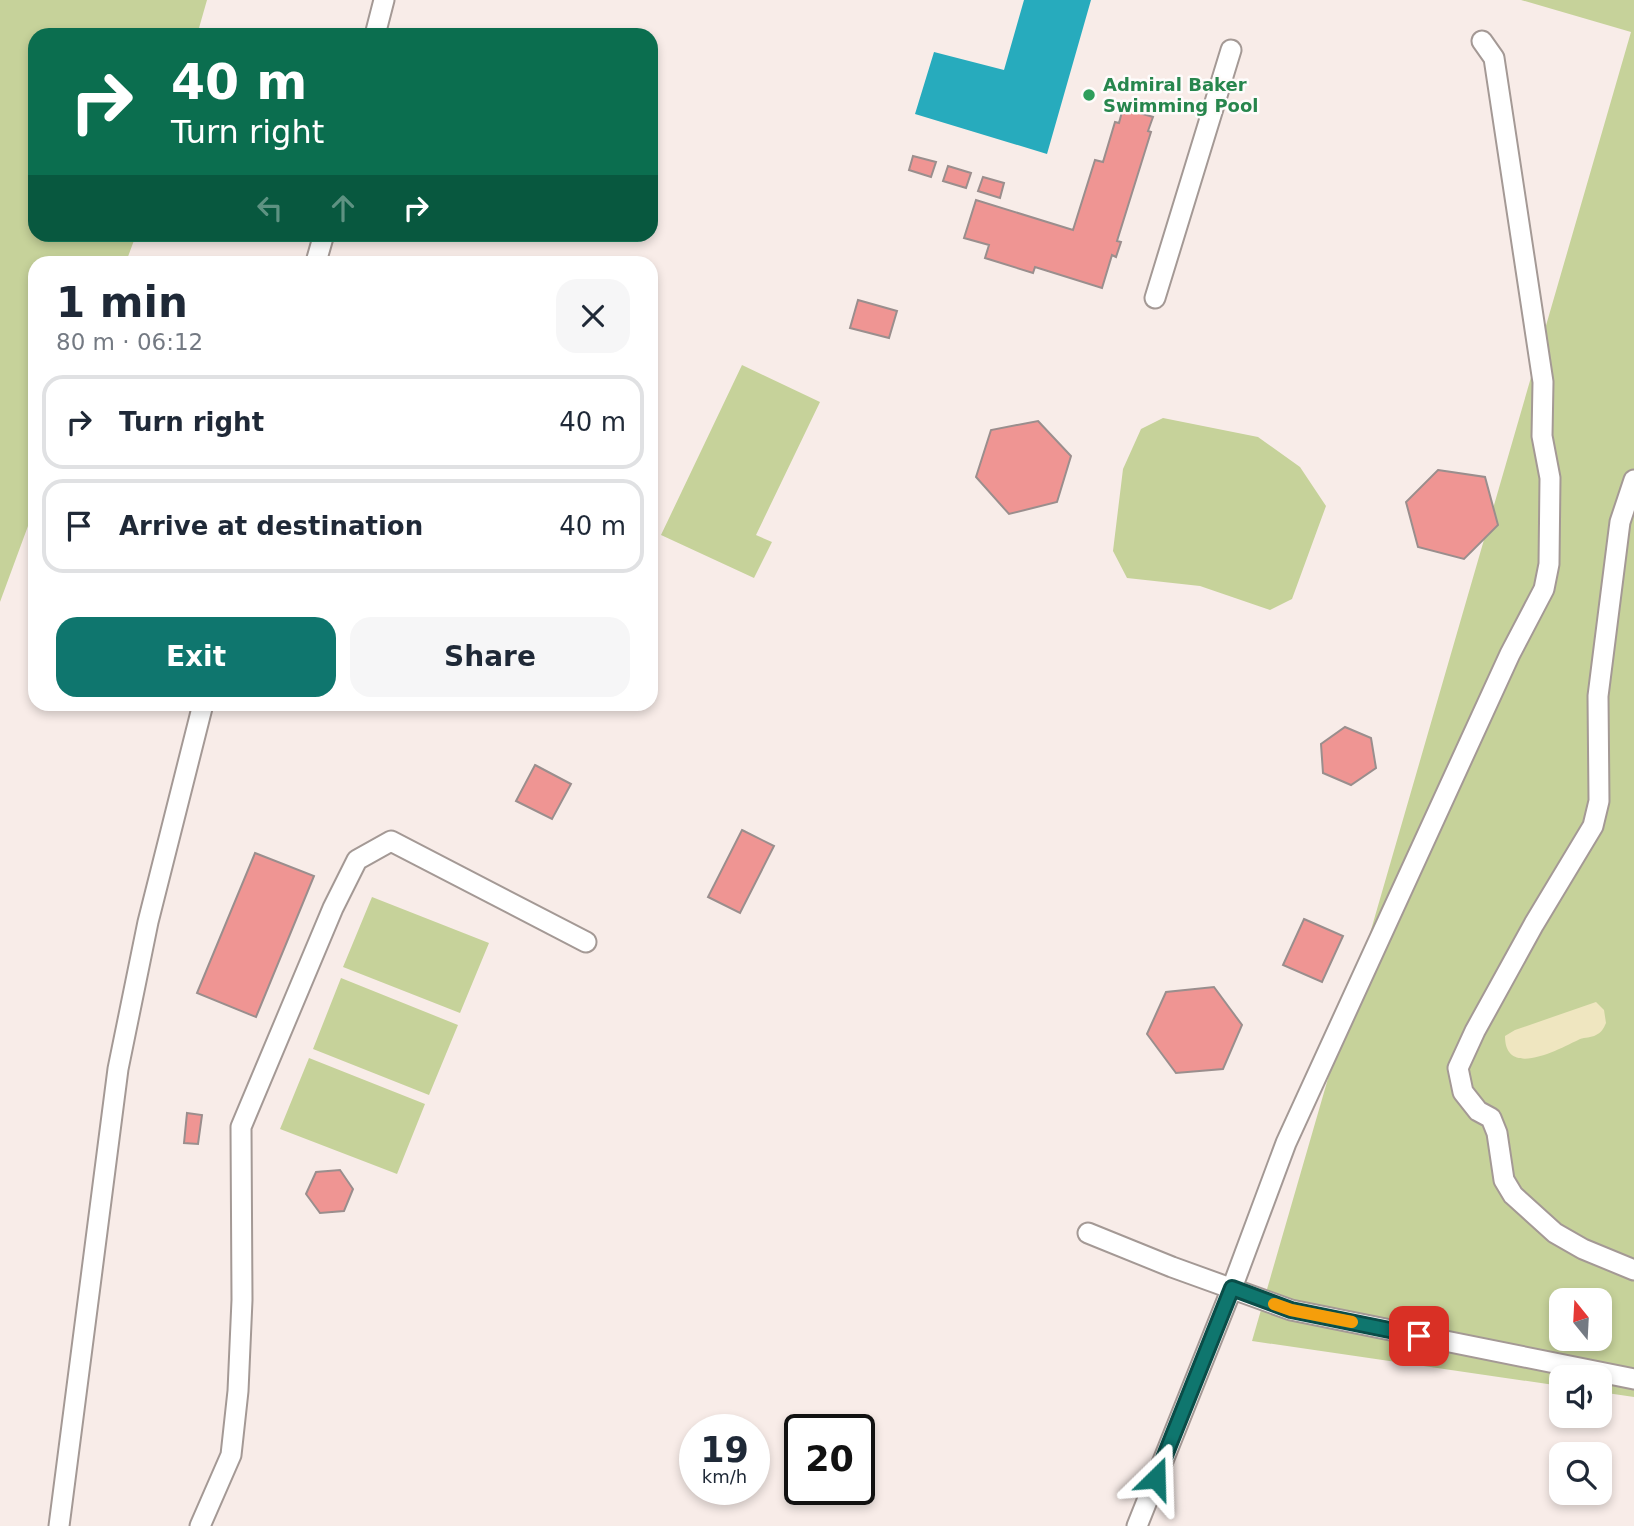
<!DOCTYPE html>
<meta charset="utf-8">
<style>
body{margin:0;font-family:"DejaVu Sans",sans-serif;background:#f6f6f7;color:#1f2937;height:100vh;display:flex;flex-direction:column;font-size:26px;white-space:nowrap}
*{box-sizing:border-box;margin:0}
p{font-size:23px;color:#747a83}
.icon{flex:none;width:38px;height:38px;fill:none;stroke:currentColor;stroke-width:2;stroke-linecap:round;stroke-linejoin:round}
.map{position:relative;flex:1;overflow:hidden}
.sheet{position:absolute;left:28px;top:256px;width:630px;height:455px;display:flex;flex-direction:column;background:#fff;border-radius:21px;box-shadow:0 4px 10px #0003}
.sheet>*{flex:none}
.top-card{position:absolute;left:28px;top:28px;width:630px;height:214px;border-radius:21px;box-shadow:0 4px 10px #0003;background:#0b6e4f;color:#fff;overflow:hidden}
.needle{width:46px;rotate:342deg}
.tools{position:absolute;left:1549px;top:1288px;display:grid;gap:14px}
.tools a{display:grid;place-items:center;width:63px;height:63px;border-radius:14px;background:#fff;box-shadow:0 4px 10px #0003;font-size:35px}
.speed{position:absolute;left:679px;top:1414px;display:flex;gap:14px;font-size:35px;font-weight:700;text-align:center}
.speed>*{display:grid;place-content:center;width:91px;height:91px;border-radius:50%;background:#fff;box-shadow:0 4px 10px #0003;line-height:1}
.speed small{font-size:18px;font-weight:400}
.speed .limit{border:4px solid #111;border-radius:10px;background:#fff;color:#111}
.pin{position:absolute;display:grid;place-items:center;width:60px;height:60px;color:#fff;margin:-30px;border-radius:14px;box-shadow:0 4px 10px #0006}
.me{position:absolute;width:77px;margin:-38px;rotate:22deg;stroke-linejoin:round;filter:drop-shadow(0 0 5px #0008)}
.turn{display:flex;align-items:center;gap:24px;height:147px;padding:0 28px;font-size:32px}
.turn .icon{width:91px;height:91px;stroke-width:2.5}
.turn b{display:block;font-size:49px;line-height:60px}
.lanes{display:flex;align-items:center;height:66px;padding:0 28px;background:#0003;justify-content:center;gap:35px;direction:ltr}
.lanes .off{opacity:.35}
.round{display:grid;place-items:center;flex:none;width:74px;height:74px;border-radius:21px;background:#f6f6f7}
.head{display:flex;align-items:center;justify-content:space-between;height:119px;padding:0 28px}
h1{font-size:42px;font-weight:700;line-height:52px}
.action{display:flex;gap:14px;margin-top:auto;padding:14px 28px}
.action a{flex:1;height:80px;border-radius:21px;background:#0f766e;color:#fff;font-size:28px;font-weight:700;line-height:80px;text-align:center}
.action a+a{background:#f6f6f7;color:#1f2937}
ul{padding:0;list-style:none}
li{display:flex;align-items:center;gap:21px;height:94px;margin:0 14px 10px;padding:0 14px;border:4px solid #e0e1e3;border-radius:21px}
li div{flex:1}
li b{display:block;font-size:26px}
li em{font-style:normal}
.map>svg:first-child{display:block}
</style>
<div class="map">
<svg width="1634" height="1526" viewBox="0 0 1634 1526">
<rect width="100%" height="100%" fill="#f8ece8"/>
<path fill="#c6d29a" fill-rule="evenodd" d="M0 0H207L197 35H35V234L136 235 126 262H35V507L0 602Z
M1521 0H1634V1397L1600 1392V1377H1561V1386L1252 1341 1631 32ZM1561 1300H1600V1339H1561Z
M742 365 820 402 756 535 772 542 754 578 661 535Z
M1163 418 1258 437 1300 467 1326 506 1292 599 1270 610 1200 586 1127 578 1113 551 1123 469 1141 429Z
M372 897 489 943 460 1013 343 967Z
M341 978 458 1025 429 1095 313 1049Z
M309 1058 425 1104 397 1174 280 1129Z"/>
<path fill="#efe6c0" d="M1596 1002 1604 1010 1606 1023C1604 1028 1601 1033 1596 1035 1591 1038 1585 1037 1580 1039 1561 1048 1505 1080 1505 1036L1515 1030Z"/>
<path fill="#27abbd" d="M1024 0H1091L1047 154 915 114 934 52 1004 70Z"/>
<path fill="#ef9593" stroke="#9a8e8d" stroke-width="2" d="M1123 108 1153 117 1148 131 1151 132 1117 241 1121 242 1116 257 1112 255 1102 288 1035 267 1033 273 985 258 989 245 964 238 976 200 1073 230 1095 160 1103 162 1115 122 1119 123Z
M913 156 936 162 931 177 909 170Z
M948 166 971 173 966 188 943 181Z
M983 177 1004 183 1000 198 978 191Z
M858 300 897 311 889 338 850 328Z
M1038 421 1071 456 1057 502 1009 514 976 477 991 430Z
M1438 470 1485 477 1498 525 1464 559 1418 547 1406 502Z
M1345 727 1371 738 1376 768 1351 785 1323 773 1321 744Z
M535 765 571 784 552 819 516 801Z
M742 830 774 846 740 913 708 897Z
M255 853 314 876 256 1017 197 993Z
M1304 919 1343 936 1322 982 1283 965Z
M1214 987 1242 1025 1223 1069 1176 1073 1147 1034 1166 992Z
M187 1113 202 1115 198 1144 184 1143Z
M340 1170 353 1189 344 1211 320 1213 306 1194 316 1172Z"/>
<g fill="none" stroke-linecap="round" stroke-linejoin="round">
<g stroke="#a49995" stroke-width="23">
<path id="lane" d="M375 35 384 0
M316 262 324 234
M1155 298 1231 50
M1634 480 1620 522 1598 696 1599 801 1593 826 1534 924 1475 1031 1458 1068 1463 1092 1478 1111 1491 1118 1497 1133 1504 1180 1513 1195 1555 1233 1583 1249 1634 1270
M1088 1233 1172 1267 1291 1310 1634 1379
M59 1526 118 1069 148 922 203 704
M200 1526 231 1455 238 1391 242 1300 241 1127 333 908 357 860 391 841 586 942
M1137 1526 1232 1288 1286 1143 1510 654 1544 589 1549 564 1550 478 1542 436 1543 382 1494 58 1482 41"/>
</g>
<use href="#lane" stroke="#fff" stroke-width="19"/>
</g>
<g fill="none" stroke-linecap="round" stroke-linejoin="round">
<g stroke="#0a4d48" stroke-width="18">
<path id="route" d="M1156 1478 1232 1288 1291 1310 1419 1336"/>
</g>
<use href="#route" stroke="#0f766e" stroke-width="12"/>
<path stroke="#f59e0b" stroke-width="12" d="M1274 1304 1291 1310 1352 1322"/>
</g>
<circle fill="#2e9e5b" stroke="#fefcfb" stroke-width="2.5" cx="1089" cy="95" r="7"/>
<g text-anchor="middle" stroke-width="5" stroke-linejoin="round" paint-order="stroke">
<g font-size="18" font-weight="bold" fill="#27864d" stroke="#fefcfb" text-anchor="start">
<text x="1103" y="91">Admiral Baker<tspan x="1103" dy="21">Swimming Pool</tspan></text>
</g>
</g>
</svg>
<div class="tools">
<a><svg class="needle" viewBox="-14 -14 28 28"><path d="M0-13l5 13h-10z" fill="#e53935"/><path d="M0 13l5-13h-10z" fill="#747a83"/></svg></a>
<a><svg class="icon" aria-label="sound" viewBox="0 0 24 24"><path d="M4 9h4l5-4v14l-5-4H4zM17 9q2 3 0 6"/></svg></a>
<a><svg class="icon" aria-label="search" viewBox="0 0 24 24"><circle cx="10" cy="10" r="6"/><path d="M15 15l6 6"/></svg></a>
</div>
<div class="speed"><div>19<small>km/h</small></div><div class="limit">20</div></div>
<div class="pin" style="left:1419px;top:1336px;background:#d93025"><svg class="icon" aria-label="arrive" viewBox="0 0 24 24"><path d="M6 21V4h12l-3 4 3 4H6"/></svg></div>
<svg class="me" style="left:1156px;top:1478px" viewBox="-20 -20 40 40"><path d="M0-17L14 15 0 8-14 15z" fill="#0f766e" stroke="#fff" stroke-width="4"/></svg>
<div class="top-card">
<div class="turn"><svg class="icon" aria-label="right" viewBox="0 0 24 24"><path d="M7 20v-9h11M14 6l5 5-5 5"/></svg><div><b>40 m</b>Turn right</div></div>
<div class="lanes"><svg class="icon off" aria-label="left" viewBox="0 0 24 24"><path d="M17 20v-9H6M10 6l-5 5 5 5"/></svg><svg class="icon off" aria-label="ahead" viewBox="0 0 24 24"><path d="M12 20V5M6 11l6-6 6 6"/></svg><svg class="icon" aria-label="right" viewBox="0 0 24 24"><path d="M7 20v-9h11M14 6l5 5-5 5"/></svg></div>
</div>
<section class="sheet">
<div class="head"><div><h1>1 min</h1><p>80 m · 06:12</p></div><a class="round"><svg class="icon" aria-label="close" viewBox="0 0 24 24"><path d="M6 6l12 12M18 6L6 18"/></svg></a></div>
<ul>
<li><svg class="icon" aria-label="right" viewBox="0 0 24 24"><path d="M7 20v-9h11M14 6l5 5-5 5"/></svg><div><b>Turn right</b></div><em>40 m</em></li>
<li><svg class="icon" aria-label="arrive" viewBox="0 0 24 24"><path d="M6 21V4h12l-3 4 3 4H6"/></svg><div><b>Arrive at destination</b></div><em>40 m</em></li>
</ul>
<div class="action"><a>Exit</a><a>Share</a></div>
</section>
</div>
